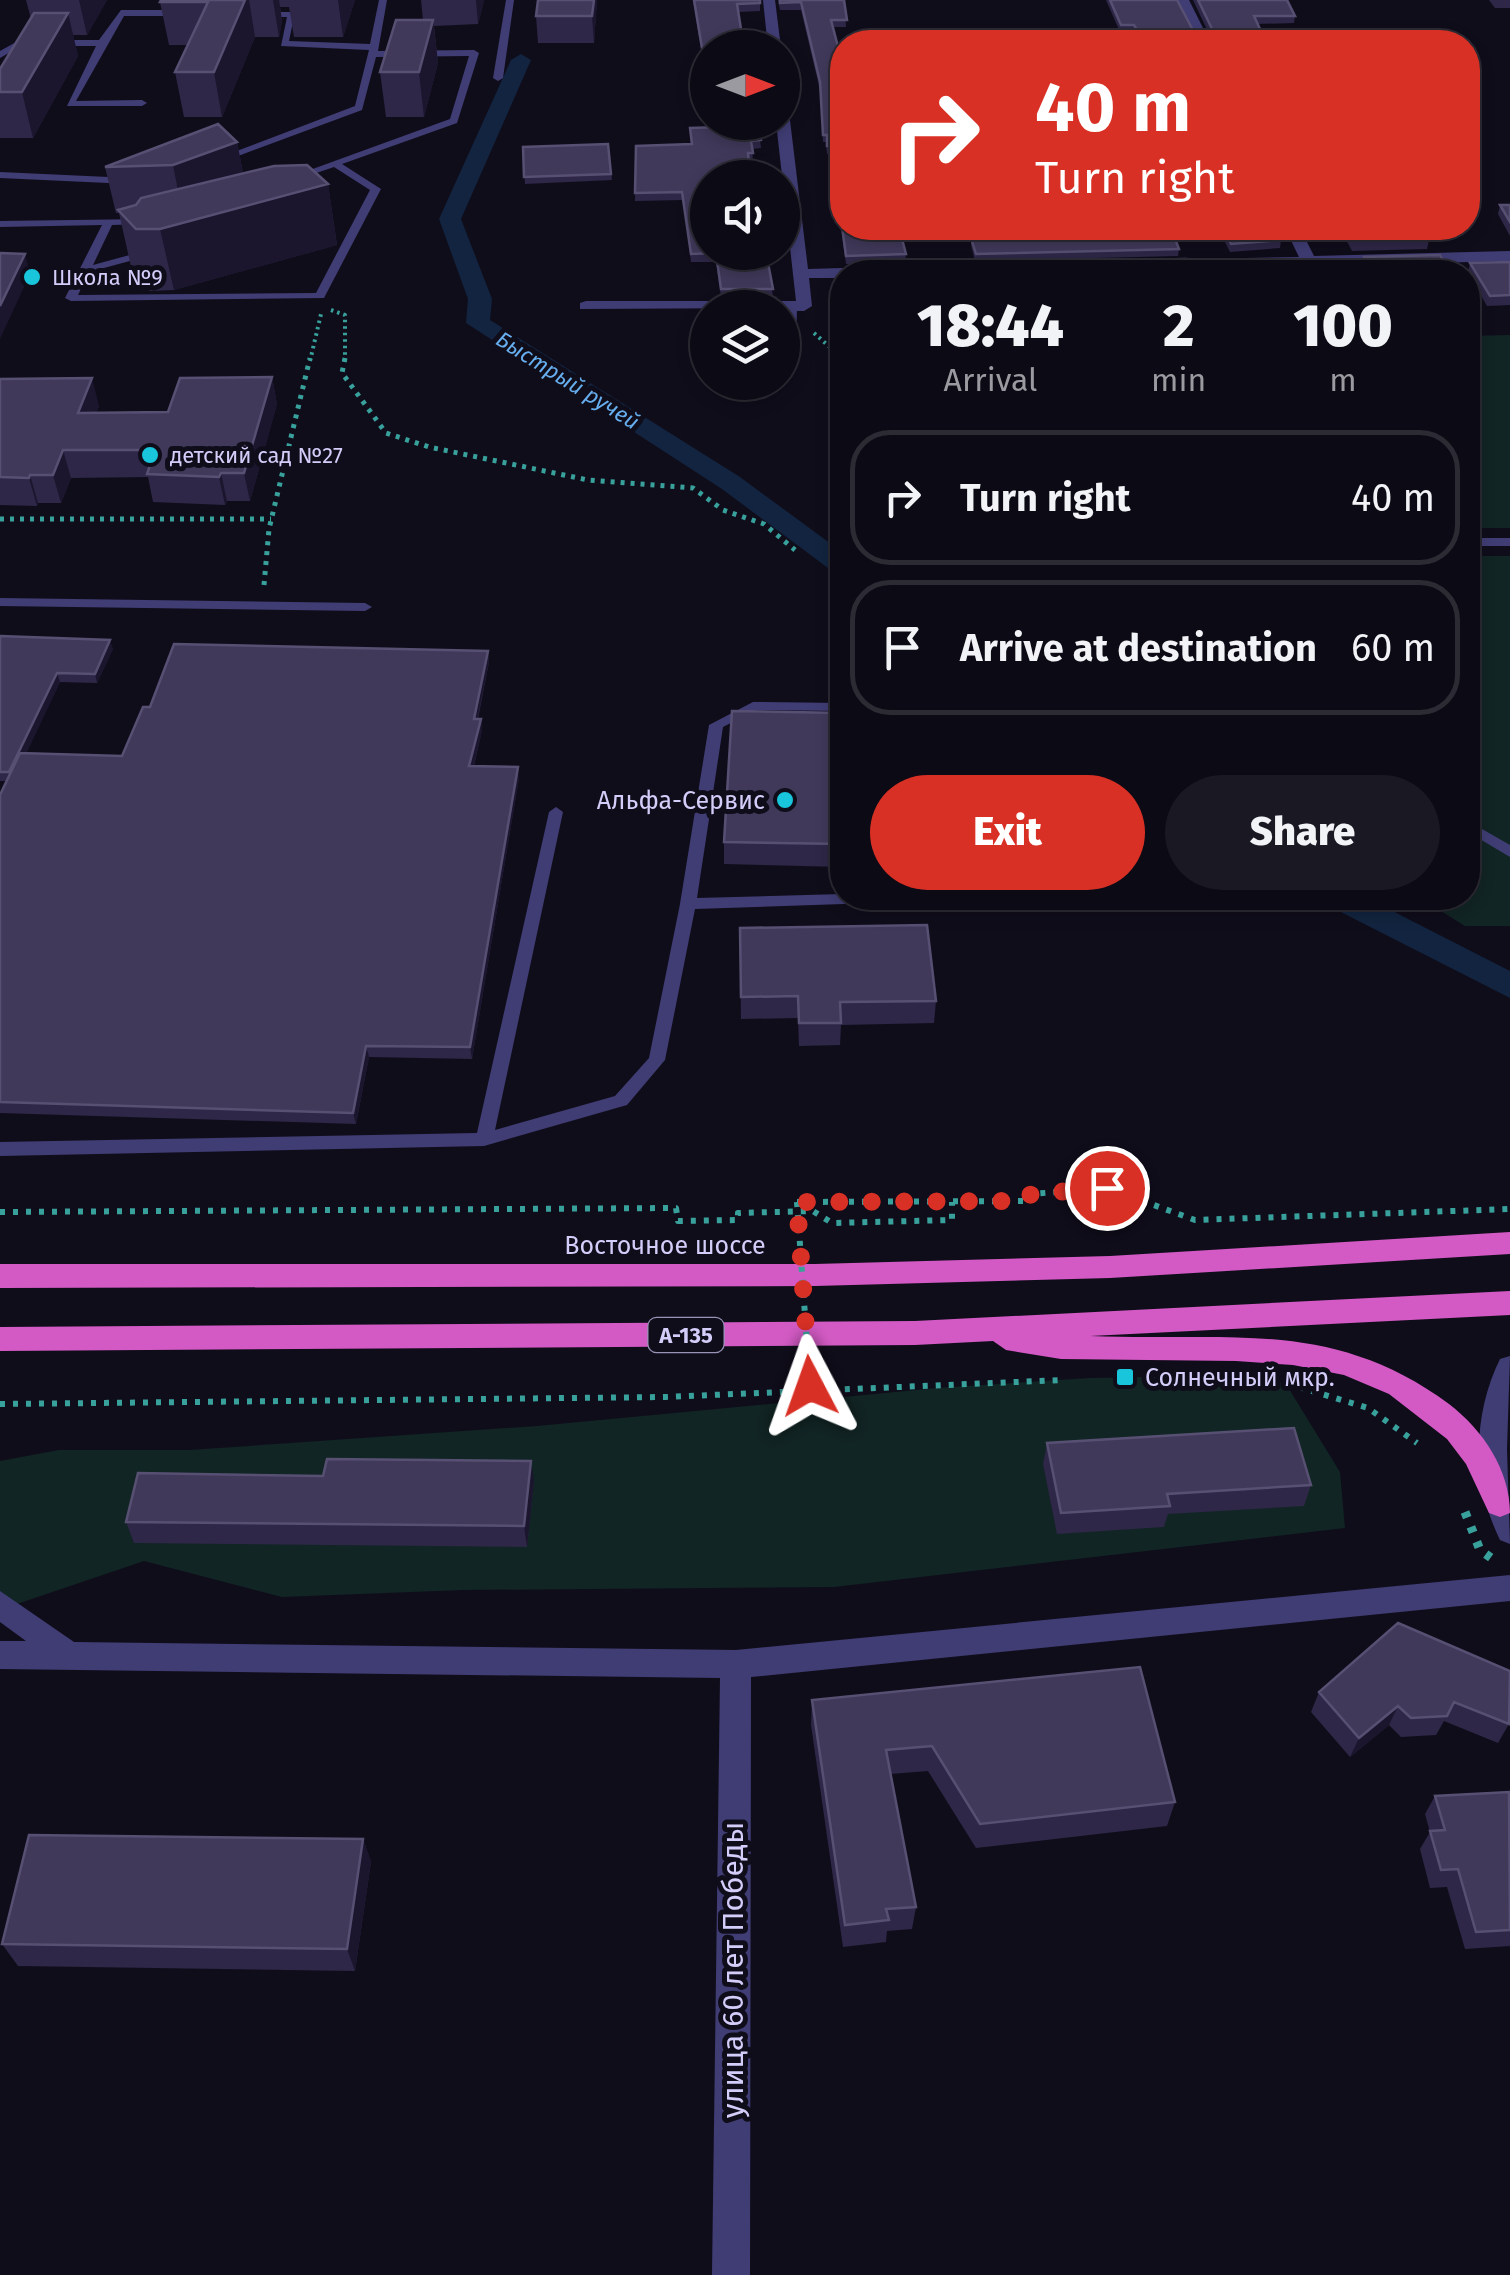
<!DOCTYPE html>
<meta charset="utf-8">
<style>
body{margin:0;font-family:"Fira Sans",sans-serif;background:#1a1822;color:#f1f3f6;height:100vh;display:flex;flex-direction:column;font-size:38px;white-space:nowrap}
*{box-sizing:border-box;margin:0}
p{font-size:32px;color:#9a9aa0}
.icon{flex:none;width:55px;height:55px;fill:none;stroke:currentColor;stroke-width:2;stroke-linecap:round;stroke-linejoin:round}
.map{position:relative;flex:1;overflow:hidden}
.sheet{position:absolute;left:830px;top:260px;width:650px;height:650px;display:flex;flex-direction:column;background:#0c0a14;border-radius:40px;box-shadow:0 5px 15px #0003,0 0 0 2px #2c2b34}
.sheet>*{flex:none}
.banner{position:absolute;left:830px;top:30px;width:650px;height:210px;border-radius:40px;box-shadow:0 5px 15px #0003,0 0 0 2px #2c2b34;background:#d93025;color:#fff;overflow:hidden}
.needle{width:65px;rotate:90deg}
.tools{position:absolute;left:690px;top:30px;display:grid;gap:20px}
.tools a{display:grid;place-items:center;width:110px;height:110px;border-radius:50%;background:#0c0a14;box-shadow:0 5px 15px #0003,0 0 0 2px #2c2b34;font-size:50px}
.pin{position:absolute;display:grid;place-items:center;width:85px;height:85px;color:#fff;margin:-42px;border:5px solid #fff;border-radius:50%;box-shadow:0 2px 10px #0007}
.me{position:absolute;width:110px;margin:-55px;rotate:356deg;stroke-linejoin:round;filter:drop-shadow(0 0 8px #0008)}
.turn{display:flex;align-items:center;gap:35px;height:210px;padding:0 40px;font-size:45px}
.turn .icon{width:130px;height:130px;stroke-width:2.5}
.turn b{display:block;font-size:70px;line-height:85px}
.eta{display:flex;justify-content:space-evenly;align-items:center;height:170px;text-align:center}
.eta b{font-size:60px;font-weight:800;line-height:70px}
.cta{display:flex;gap:20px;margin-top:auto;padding:20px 40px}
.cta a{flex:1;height:115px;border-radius:60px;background:#d93025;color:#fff;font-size:40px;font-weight:800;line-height:115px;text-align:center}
.cta a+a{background:#1a1822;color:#f1f3f6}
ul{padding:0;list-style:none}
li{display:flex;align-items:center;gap:30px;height:135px;margin:0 20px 15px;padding:0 20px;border:5px solid #2c2b34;border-radius:40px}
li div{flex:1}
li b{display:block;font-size:38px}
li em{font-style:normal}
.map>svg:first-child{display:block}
</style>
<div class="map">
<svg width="1510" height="2275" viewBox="0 0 1510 2275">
<rect width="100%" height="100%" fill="#100d1b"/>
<path fill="#112524" d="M1510 335V528H1468V336Z
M1468 556H1510V926H1465L1420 898H1468Z
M1257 1375 1286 1384 1340 1472 1345 1528 834 1587 463 1590 282 1597 144 1561 17 1604 0 1606V1461L59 1450H190L537 1426 937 1388 1089 1378Z"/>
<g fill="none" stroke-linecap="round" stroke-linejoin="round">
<path fill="#12243f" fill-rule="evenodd" d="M521 54 531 60 461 219 492 299 490 320 740 477 842 552V573L832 571 722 489 466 323 468 299 439 219 511 60Z
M1324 898H1367L1510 971V998L1329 906Z"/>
<path stroke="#39a19c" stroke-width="4" stroke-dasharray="2.5 4" stroke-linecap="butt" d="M331 310 345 315V361
M814 333 842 358
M310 361 321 314"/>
<path stroke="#39a19c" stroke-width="5" stroke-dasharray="4 6" stroke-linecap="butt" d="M345 358 342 373 386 433 429 447 588 480 693 488 723 510 764 524 795 550
M0 519H271
M264 585 269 529 310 358"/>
<path stroke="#39a19c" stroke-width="6" stroke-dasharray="5 8" stroke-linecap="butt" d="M797 1202 1026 1201 1031 1194 1107 1188 1195 1220 1510 1209
M0 1212 676 1208 678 1221 738 1220V1213L813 1211 832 1223 952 1220V1202
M1299 1387 1368 1408 1417 1443
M0 1404 665 1397 1063 1380"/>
<path stroke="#39a19c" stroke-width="9" stroke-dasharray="6 10" stroke-linecap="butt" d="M1465 1512 1480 1550 1494 1560"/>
<path fill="#403d75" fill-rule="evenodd" d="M379 0H387L378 51 474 50 479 53 457 123 342 164 381 189 324 298 71 301 65 298 102 225 0 227V221L148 219 149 221 144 224 112 225 93 265 148 250 153 253 152 255 89 272 78 295 316 293 370 190 334 167 293 181 288 178 450 119 469 56 376 57 362 110 230 159 221 157 355 106 369 50 281 46 287 17H259L256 12H295L289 41 370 44Z
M506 0H514L503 78 498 81 493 78Z
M121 10H183L187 13 183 16H124L76 101 142 100 147 103 142 106H67L96 46H51L46 43 51 40H99Z
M18 41 26 43 0 58V51Z
M0 172 130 178 135 181 130 184 0 178Z
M791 303 797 306 796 357 790 360 784 357 785 306Z
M1468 538H1510V546H1468Z
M0 598 365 603 372 607 365 611 0 606Z
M753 702 842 703V711L756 710 723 727 697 898 842 894V898H881L873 903 695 909 665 1060 627 1105 484 1146 0 1156V1142L477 1133 549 812 556 807 563 812 495 1130 615 1096 649 1058 680 904 709 725Z
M1468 821 1510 845V857L1468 832Z"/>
<path fill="#403d75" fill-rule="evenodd" d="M763 0H775L781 48H768Z
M1177 0H1189L1210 42H1198Z
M782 108 789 112 808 269 842 268 849 272H842V278H809L812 306 804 311H782V308L580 309V303L586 301H796L776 122H782Z
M1285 228H1300L1314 256 1510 251V261L1153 270 1145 265 1153 260 1299 257Z
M1510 1356 1507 1449 1510 1544 1500 1540C1472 1483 1472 1416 1500 1359Z
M1510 1575V1601L751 1677 750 2275H712L720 1678 0 1669V1641H26L0 1622V1591L74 1642 736 1650Z"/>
<path fill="#d35ac4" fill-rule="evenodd" d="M1510 1232V1254L1110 1278 815 1286 0 1288V1264H815L1110 1256Z
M1510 1291V1315L1090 1336C1226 1342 1331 1317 1449 1404 1483 1430 1510 1470 1510 1513L1500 1517 1489 1513 1466 1464 1447 1439 1389 1394 1344 1375 1293 1365 1236 1361 1061 1359 1006 1350 993 1341 915 1345 0 1351V1327L915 1321Z"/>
<path stroke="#39a19c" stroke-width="6" stroke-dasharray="5 8" stroke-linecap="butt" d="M797 1202 810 1386"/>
</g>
<path fill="#2e2747" d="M26 0H107L87 35H73L78 56 33 138H0V69L31 19Z
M161 0H355L343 37H294L289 7H280L282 21 279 37H255L222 117H184L175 72 188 45H169L160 2Z
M421 0H484L478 24 434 26 438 63 424 117H386L380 72 423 20Z
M538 0H597L594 43H538L536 16Z
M693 0H760V11L738 12 708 48V80H706Z
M778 0H844L846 27H833L872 241 906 254 905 262 911 268H980L981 263 1191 272H871V264H846L831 154H827L826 142H823L820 90 801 10H780Z
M1106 0H1177L1196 36H1210L1193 0H1287L1295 16 1294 23 1257 24 1266 42H1139L1133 32H1120Z
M1489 0H1510V8H1495Z
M719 122H758L761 148 752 149 753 161H749L708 178 766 252 773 297H721L716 262H691L683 200 635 201 636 146 691 144 690 128 720 127Z
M237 142 243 173 328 184 337 245 174 290 150 291 132 271 119 213H116L105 167Z
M608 144 612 180 525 184 523 147Z
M1500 205H1510V236L1498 214Z
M1117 228H1171L1179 249 1178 256 975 261 971 245V238L1119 231Z
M1218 228H1273L1281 240 1280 248 1230 252Z
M1340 228H1426L1430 236 1427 249 1352 251Z
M1364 257 1449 272H1363L1361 268Z
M1510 262V305L1487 306 1468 273 1470 263Z
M272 377 277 404 250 501H227L225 505 153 502 148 477 71 478 61 503H38L37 506 0 505V379L99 406 96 413 168 412Z
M0 636 113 649 97 683 60 682 26 753 122 756 150 707 488 651 489 662 478 719H481L482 730 474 766 519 778 472 1059 369 1057 356 1124 0 1113V795L6 781H0Z
M842 713V867L724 864V842Z
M740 928 936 1001 934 1023 841 1025 840 1045 799 1046 798 1018 741 1019Z
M1047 1443 1311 1485 1304 1506 1168 1514 1164 1527 1057 1534 1043 1464Z
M534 1481 527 1547 134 1543 126 1522Z
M1398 1623 1509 1724 1498 1743 1444 1721 1436 1735 1401 1737 1389 1725 1350 1757 1311 1712 1319 1692Z
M812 1700 1175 1802 1167 1826 976 1848 928 1771 890 1774 916 1907 912 1929 887 1931 886 1942 843 1947 811 1725Z
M1510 1795V1946L1465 1949 1447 1887 1430 1888 1420 1849 1430 1832 1425 1814 1435 1796Z
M363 1839 371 1862 355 1971 18 1966 2 1944Z"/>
<path fill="#1b152e" d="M79 0H107L87 35Z
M245 0H249L255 37 222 117 214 72Z
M273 0H279L282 21 279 37Z
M338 0H355L343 37Z
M476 0H484L478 24Z
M594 0H597L594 43 592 16Z
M68 13 78 56 33 138 22 92Z
M433 20 438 63 424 117 419 72Z
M237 142 246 189 182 211 173 165Z
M328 184 337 245 174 290 160 229Z
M25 254 30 274 0 339V306Z
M272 377 277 404 250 501 244 473Z
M92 378 99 406 86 440 78 413Z
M63 450 71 478 61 503 53 475Z
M221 473 227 501 225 505 219 477Z
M30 475 38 503 37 506 29 478Z
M110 640 113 649 97 683 95 674Z
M488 651 489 662 475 730 474 719Z
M57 673 60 682 13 782 9 772Z
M481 719 482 730 471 777 469 766Z
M518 767 519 778 472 1059 470 1047Z
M366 1046 369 1057 356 1124 353 1113Z
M531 1461 534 1481 527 1547 524 1526Z
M1398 1706 1389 1725 1350 1757 1359 1738Z
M363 1839 371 1862 355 1971 347 1949Z"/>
<path fill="#40395a" stroke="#575073" stroke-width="2.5" d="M161 0H245L214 72H175L208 2H160Z
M538 0H594L592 16H536Z
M694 0H760V3L737 4 744 48H708V72H706Z
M780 0H844L847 20H831L842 62V228H870L872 241 902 239 906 254 846 256 831 146H827V135H823L820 82 801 2 780 3Z
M1110 0H1177L1196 36 1215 35 1198 0H1287L1295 16H1254L1266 42H1144L1134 25H1121Z
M34 13H68L22 92H0V69Z
M396 20H433L419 72H380Z
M720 122H758L761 140 751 141 753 153H748L750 178H708V252H766L773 289H721L716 253 691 254 682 192 635 193 636 146 692 144 690 128 721 127Z
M218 124 237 142 173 165 105 167Z
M608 144 611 174 524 177 523 147Z
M307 165 328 184 160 229H136L118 210 136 205 141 198 274 166Z
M1500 205H1510V222Z
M1121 228H1171L1179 249 976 254 971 238 1123 231Z
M1223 228H1273L1281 240 1231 244Z
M1350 228H1426L1430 236 1355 238Z
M0 253 25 254 0 306Z
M1440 255 1449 272H1372L1364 257Z
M1186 259 1191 272H872L871 263H910L911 268H982L981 263Z
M1510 262V295L1490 296 1470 263Z
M722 298H775V308H723Z
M272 377 244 473H221L219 477 147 474 155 450H63L53 475H30L29 478 0 477V379L92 378 78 413 168 412 180 378Z
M0 636 110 640 95 674 57 673 9 772H0Z
M174 644 488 651 474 719H481L469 766 518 767 470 1047 366 1046 353 1113 0 1102V795L20 753 122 756 143 707H150Z
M732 711 842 713V844L724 842Z
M927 925 936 1001 840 1002 841 1023H799L798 996 741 997 740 928Z
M1294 1428 1311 1485 1167 1494 1170 1506 1061 1513 1047 1443Z
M327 1459 531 1461 524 1526 126 1522 138 1473 323 1476Z
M1398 1623 1510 1671 1509 1724 1454 1702 1447 1716 1411 1718 1398 1706 1359 1738 1319 1692Z
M1140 1667 1175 1802 980 1824 932 1746 886 1750 916 1907 886 1909 889 1920 845 1925 812 1700Z
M1509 1792 1510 1930 1476 1932 1458 1869 1441 1870 1430 1831 1445 1830 1435 1796Z
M29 1835 363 1839 347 1949 2 1944Z"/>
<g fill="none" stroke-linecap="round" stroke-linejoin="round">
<path stroke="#d93025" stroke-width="18" stroke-dasharray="0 32.4" d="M810 1386 797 1202 1026 1201 1031 1194 1107 1188"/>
</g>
<g fill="#18c5da" stroke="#100d1b" stroke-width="4">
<circle cx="32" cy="277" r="10"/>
<circle cx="150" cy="455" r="10"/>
<circle cx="785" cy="800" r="10"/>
<rect x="1115" y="1367" width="20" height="20" rx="5"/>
</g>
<g text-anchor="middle" stroke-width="10" stroke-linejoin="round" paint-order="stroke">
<g font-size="22" fill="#d3cdf9" stroke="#100d1b" text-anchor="start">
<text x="52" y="285">Школа №9</text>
<text x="170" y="463">детский сад №27</text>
</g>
<g font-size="22" font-style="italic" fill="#66aeee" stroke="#100d1b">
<text transform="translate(568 380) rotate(32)" y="8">Быстрый ручей</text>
</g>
<rect fill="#100d1b" stroke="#9893b6" stroke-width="2.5" x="648.5" y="1318" width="75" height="34" rx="8"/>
<g font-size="22" font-weight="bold" fill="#d3cdf9">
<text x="686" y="1343">А-135</text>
</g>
<g font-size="25" fill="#d3cdf9" stroke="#100d1b" text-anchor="end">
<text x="765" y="809">Альфа-Сервис</text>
<text x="1145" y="1386" text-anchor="start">Солнечный мкр.</text>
</g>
<g font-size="25" fill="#d3cdf9" stroke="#100d1b">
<text x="665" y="1254">Восточное шоссе</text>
</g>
<g font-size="30" fill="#d3cdf9" stroke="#100d1b">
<text transform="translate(733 1970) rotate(-90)" y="10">улица 60 лет Победы</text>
</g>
</g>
</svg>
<div class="tools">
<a><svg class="needle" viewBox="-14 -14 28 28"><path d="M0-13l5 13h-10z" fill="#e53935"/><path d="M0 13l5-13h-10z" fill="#9a9aa0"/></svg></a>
<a><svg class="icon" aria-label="sound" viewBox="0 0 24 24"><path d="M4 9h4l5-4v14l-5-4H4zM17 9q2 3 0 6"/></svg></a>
<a><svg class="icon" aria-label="layers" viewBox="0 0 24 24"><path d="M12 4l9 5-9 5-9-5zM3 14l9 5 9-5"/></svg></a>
</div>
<div class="pin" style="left:1107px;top:1188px;background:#d93025"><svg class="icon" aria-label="arrive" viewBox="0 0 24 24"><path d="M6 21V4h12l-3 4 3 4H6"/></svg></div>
<svg class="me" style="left:810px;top:1386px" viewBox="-20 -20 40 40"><path d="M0-17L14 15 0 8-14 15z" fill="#d93025" stroke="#fff" stroke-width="4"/></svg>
<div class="banner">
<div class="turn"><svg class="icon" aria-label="right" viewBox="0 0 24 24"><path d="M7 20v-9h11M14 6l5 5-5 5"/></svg><div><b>40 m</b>Turn right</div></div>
</div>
<section class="sheet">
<div class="eta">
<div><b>18:44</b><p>Arrival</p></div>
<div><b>2</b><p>min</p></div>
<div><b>100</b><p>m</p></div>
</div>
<ul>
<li><svg class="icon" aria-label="right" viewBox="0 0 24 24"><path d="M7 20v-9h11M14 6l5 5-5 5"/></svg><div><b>Turn right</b></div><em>40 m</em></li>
<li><svg class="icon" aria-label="arrive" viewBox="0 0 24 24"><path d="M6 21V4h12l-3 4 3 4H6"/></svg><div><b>Arrive at destination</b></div><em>60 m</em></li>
</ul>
<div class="cta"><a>Exit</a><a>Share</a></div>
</section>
</div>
